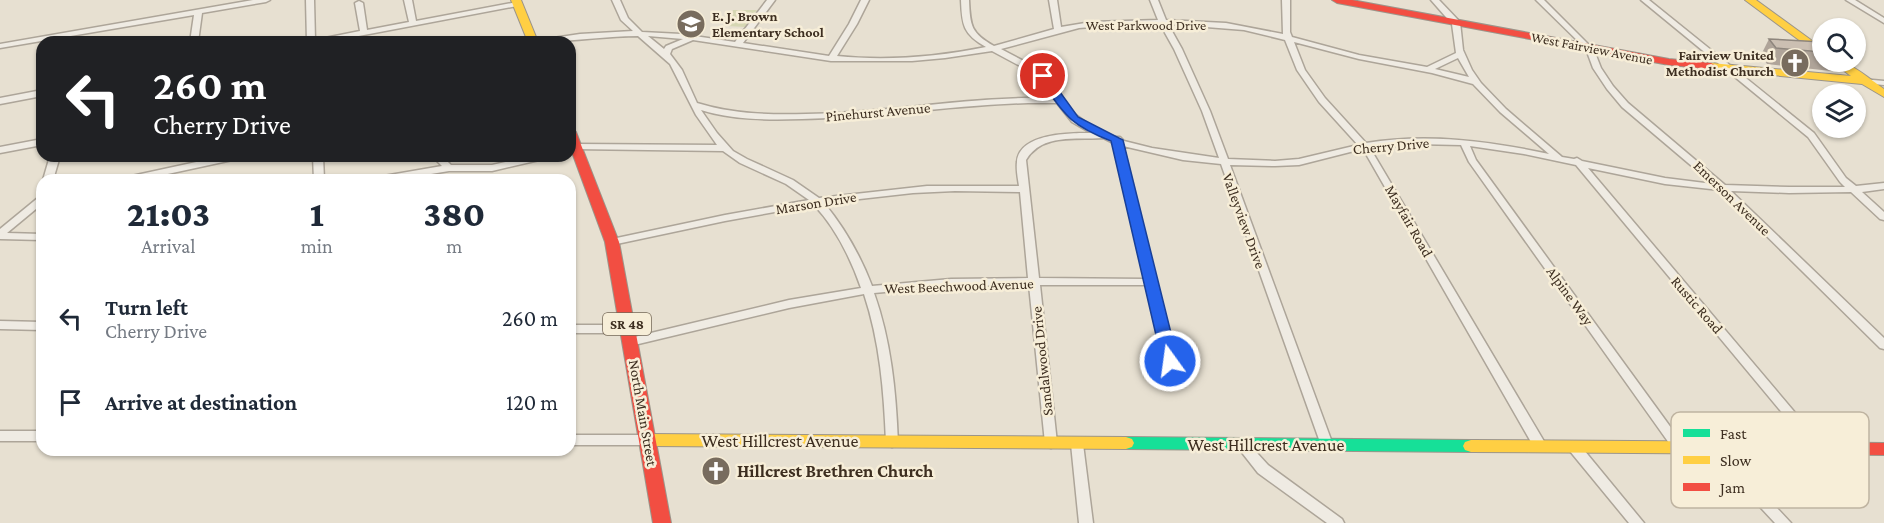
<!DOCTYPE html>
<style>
body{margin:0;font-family:"Crimson Pro",serif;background:#f6f6f7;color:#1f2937;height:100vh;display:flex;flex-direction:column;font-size:22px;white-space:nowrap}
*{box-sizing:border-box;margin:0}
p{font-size:20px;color:#747a83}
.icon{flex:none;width:33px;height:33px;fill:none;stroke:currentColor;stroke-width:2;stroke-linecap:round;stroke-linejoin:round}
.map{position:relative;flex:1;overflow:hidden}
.side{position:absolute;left:36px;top:174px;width:540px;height:282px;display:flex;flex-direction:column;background:#fff;border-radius:18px;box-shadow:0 2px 4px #0004}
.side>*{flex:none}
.guide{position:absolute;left:36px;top:36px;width:540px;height:126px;border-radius:18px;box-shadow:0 2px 4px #0004;background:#202124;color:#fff;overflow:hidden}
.controls{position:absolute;left:1812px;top:18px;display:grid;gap:12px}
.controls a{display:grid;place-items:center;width:54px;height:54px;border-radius:50%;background:#fff;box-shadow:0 2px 4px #0004;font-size:30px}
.pin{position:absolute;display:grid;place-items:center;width:51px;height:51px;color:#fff;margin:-26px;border:3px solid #fff;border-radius:50%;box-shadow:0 2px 6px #0007}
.me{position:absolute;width:66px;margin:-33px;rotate:346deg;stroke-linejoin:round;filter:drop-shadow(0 0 4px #0008)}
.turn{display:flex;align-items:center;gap:21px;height:126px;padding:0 18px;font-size:27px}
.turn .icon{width:78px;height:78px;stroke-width:2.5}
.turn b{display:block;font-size:42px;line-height:51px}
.eta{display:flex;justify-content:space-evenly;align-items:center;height:102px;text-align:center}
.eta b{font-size:36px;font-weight:800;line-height:42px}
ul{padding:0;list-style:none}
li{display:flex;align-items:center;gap:18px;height:84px;padding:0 18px}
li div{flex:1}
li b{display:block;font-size:22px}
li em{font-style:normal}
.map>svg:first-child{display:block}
</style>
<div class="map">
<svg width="1884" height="523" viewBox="0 0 1884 523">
<rect width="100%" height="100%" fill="#e7e0d1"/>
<path fill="#d6d7b3" d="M733 10H757L745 27 727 26Z"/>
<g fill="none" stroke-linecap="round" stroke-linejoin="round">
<g stroke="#ada599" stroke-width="3">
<path id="street" d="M253 0H270L266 2 202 13 198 42H190L194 15 0 48V44Z
M306 0H314L315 40 360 31 355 3 359 1 363 3 367 30 409 22 404 0H412L416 21 517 2 521 4 517 6 327 42H307Z
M612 0H620L628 18 642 32 681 34 735 42 767 0H775L743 43 829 56 849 24 861 0H869L857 24 837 56C886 61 937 57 986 47 963 34 962 25 961 0H969C970 26 971 33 994 46L1054 29 1049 0H1057L1061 27 1091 22 1158 20 1150 0H1158L1166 20 1226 23 1283 34 1282 0H1290V32L1292 37 1359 55 1427 67 1456 53 1452 24 1431 0H1439L1460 22 1463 50 1472 70 1481 83 1506 109 1562 157 1574 159 1577 158 1582 161 1665 178 1713 184 1622 107 1607 89 1593 68 1586 49 1536 0H1544L1589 45H1592L1601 68 1613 86 1628 103 1725 185 1789 187H1845L1840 182 1808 137 1641 0H1649L1814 133 1846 178 1856 186 1884 183V189L1862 192 1884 212V220L1880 219 1851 192 1789 193 1731 191 1884 338V349L1880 348 1720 190 1665 184 1588 168 1825 448 1824 451 1819 453 1814 451 1576 165 1524 154 1470 146 1476 160 1685 447 1684 450 1679 452 1674 450 1469 162 1461 145 1415 144 1370 148 1545 443 1546 446 1545 449 1540 451 1535 449 1366 154 1362 149 1299 165 1275 166 1230 165 1333 445 1332 448 1327 450 1322 448 1321 445 1221 164 1183 160 1123 146 1176 361 1174 364H1166L1164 361 1147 285H1040L1057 443 1056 446 1051 448 1046 446 1045 443 1029 285 951 286 874 293C891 341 896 391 898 442L897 445 892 447 887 445 886 442C884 392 880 342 864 294L789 308 630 346 626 345 624 342 626 339 630 338 789 300 861 288C851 259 835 227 814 205L725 221 612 245 608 244 607 242 612 239 725 215 809 200 786 184 740 163 723 151 573 149 571 147 573 145 576 144 717 145 696 115 670 64 638 36C604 36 570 42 536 42L540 40 580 34 633 31 621 20ZM1128 24H1160L1174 49 1202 111 1219 158 1152 148 1124 141 1120 137H1115L1098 131 1073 113 1052 82 1041 70 1001 49 1079 28ZM1168 24 1244 30 1285 40 1297 70 1319 102 1358 145 1299 159 1275 161 1228 159 1210 111 1182 49ZM648 36 683 39 666 46 664 49ZM693 40 831 61H912L945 58 992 51 1035 74 1046 85 1054 98C971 96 889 113 806 114 769 115 733 114 697 103L682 70 670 54 672 49ZM1294 42 1359 59 1432 73 1473 84 1500 112 1549 154C1489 141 1427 133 1366 143L1325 98 1305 70ZM1458 58 1469 77 1435 69ZM1028 103H1057L1072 122 1091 133C1070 133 1019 133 1017 162 1016 170 1018 179 1019 186H927L819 198 793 180 747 159 733 151 717 133 701 110C733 120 768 120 802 119 877 118 952 105 1028 103ZM1103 138 1113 143 1145 279 1039 278 1026 160C1042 133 1076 140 1103 138ZM955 191 1020 192 1028 278 951 279 872 286C861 257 844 227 824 203L913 193Z
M1846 0H1855L1884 18V23Z
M1862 79 1884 81V85L1862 83Z
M42 90V96L0 104V98Z
M42 139V145L0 153V147Z
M50 156H60L53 180H43Z
M224 156H242L237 159 140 180H122L127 177Z
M313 156H323L324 180H314Z
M432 156H442L451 165H492L533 156H550L548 158 492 171H449L395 180H373L378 177 442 166Z
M42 196V204L7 233 42 234V240L0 239V229L39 197Z
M0 321 42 322V330L0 329Z
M570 325H627L631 326 633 329 631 332 627 333H570Z
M0 431H42V441H0Z
M570 435H648L652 437 654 440 652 443 648 445H570Z
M1077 439 1082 441 1083 444 1093 523H1079L1071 444 1072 441Z
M1242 440 1247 442 1268 465 1342 519 1344 523H1327L1258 473 1236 445 1237 442Z
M1574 442 1579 444 1644 523H1629L1569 450 1568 447 1569 444Z
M1712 442 1717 444 1791 523H1775L1707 450 1706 447 1707 444Z"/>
</g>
<g stroke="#9c958a" stroke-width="2">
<path id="fast" d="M1126 437 1471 440 1477 442 1479 446 1477 450 1471 452 1126 449 1120 447 1118 443 1120 439Z"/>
</g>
<g stroke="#9c958a" stroke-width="2">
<path id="slow" d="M511 0H521L538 42H528Z
M1745 0H1756L1822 48V55L1818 54Z
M1832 62C1850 60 1869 79 1884 89V97L1862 84 1711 69 1706 66 1711 63 1851 76Z
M648 434 1126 437 1132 439 1134 443 1132 447 1126 449 648 446 642 444 640 440 642 436Z
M1471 440 1781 442 1787 444 1789 448 1787 452 1781 454 1471 452 1465 450 1463 446 1465 442Z"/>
</g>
<g stroke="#9c958a" stroke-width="2">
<path id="jam" d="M1332 0H1352L1669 59 1711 63 1716 66 1711 69 1669 65 1337 3Z
M570 129 576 132 619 242 671 523H653L605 242 570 147Z
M1781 442 1884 443V455L1781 454 1775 452 1773 448 1775 444Z"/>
</g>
<use href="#street" fill="#efebe3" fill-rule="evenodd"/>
<use href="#fast" fill="#16e098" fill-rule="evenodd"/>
<use href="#slow" fill="#ffcf43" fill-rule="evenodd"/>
<use href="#jam" fill="#f24e42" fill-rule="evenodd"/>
</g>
<path fill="#afa499" d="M1769 39 1822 42V62H1837L1831 71 1767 64 1761 55Z"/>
<path fill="#cbbfb2" stroke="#8e867d" stroke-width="1.5" d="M1769 39 1822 42V52L1776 48Z"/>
<path fill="#2563eb" stroke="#184099" stroke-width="1.5" d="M1039 74H1047L1078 117 1123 140 1178 361 1175 365 1170 367 1162 361 1111 141C1067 124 1064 113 1037 76Z"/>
<defs>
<g id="school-disc" transform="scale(1.5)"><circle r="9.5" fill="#786c5e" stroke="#f7eed8"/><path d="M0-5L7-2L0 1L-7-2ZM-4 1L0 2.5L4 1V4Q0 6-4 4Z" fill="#fff"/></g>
<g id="church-disc" transform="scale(1.5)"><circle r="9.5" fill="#786c5e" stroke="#f7eed8"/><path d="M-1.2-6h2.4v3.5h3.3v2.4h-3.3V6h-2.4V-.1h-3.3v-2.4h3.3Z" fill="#fff"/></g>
</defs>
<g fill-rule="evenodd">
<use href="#school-disc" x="691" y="24"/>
<use href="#church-disc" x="1795" y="63"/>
<use href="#church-disc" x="716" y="471"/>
</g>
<g text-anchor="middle" stroke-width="5" stroke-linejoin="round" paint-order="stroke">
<g font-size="14" font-weight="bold" fill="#3d2e20" stroke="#f7eed8" text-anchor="start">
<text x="712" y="21">E. J. Brown<tspan x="712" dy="16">Elementary School</tspan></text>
<text x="1774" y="60" text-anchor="end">Fairview United<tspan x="1774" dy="16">Methodist Church</tspan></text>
</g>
<g font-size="14" fill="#3d2e20" stroke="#f7eed8">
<text x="1146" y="30">West Parkwood Drive</text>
<text transform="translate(1592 48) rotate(11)" y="5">West Fairview Avenue</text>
</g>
<rect fill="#f7eed8" stroke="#756857" stroke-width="1.5" x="603" y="313" width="48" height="22" rx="4.5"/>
<g font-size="14" font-weight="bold" fill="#3d2e20">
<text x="627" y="329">SR 48</text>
</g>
<g font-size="15" fill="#3d2e20" stroke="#f7eed8">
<text transform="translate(878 112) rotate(-5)" y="5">Pinehurst Avenue</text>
<text transform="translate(1391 146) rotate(-5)" y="5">Cherry Drive</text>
<text transform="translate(1732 198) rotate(44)" y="5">Emerson Avenue</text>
<text transform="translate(816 203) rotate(-9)" y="5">Marson Drive</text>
<text transform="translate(1244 221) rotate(70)" y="5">Valleyview Drive</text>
<text transform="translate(1409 221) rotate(60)" y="5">Mayfair Road</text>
<text transform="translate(959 286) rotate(-2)" y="5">West Beechwood Avenue</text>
<text transform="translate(1570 296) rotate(54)" y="5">Alpine Way</text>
<text transform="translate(1697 305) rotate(49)" y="5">Rustic Road</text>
<text transform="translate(1042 361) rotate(-96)" y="5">Sandalwood Drive</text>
<text transform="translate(643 413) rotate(80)" y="5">North Main Street</text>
</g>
<g font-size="18" fill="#3d2e20" stroke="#f7eed8">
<text x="780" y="447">West Hillcrest Avenue</text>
<text x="1266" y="451">West Hillcrest Avenue</text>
</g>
<g font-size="18" font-weight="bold" fill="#3d2e20" stroke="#f7eed8" text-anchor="start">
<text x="737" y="477">Hillcrest Brethren Church</text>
</g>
</g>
<rect x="1671" y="412" width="198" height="96" rx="9" fill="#f7eed8" stroke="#bfb4a1" stroke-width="1.5"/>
<rect x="1683" y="429" width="27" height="8" fill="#16e098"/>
<rect x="1683" y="456" width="27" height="8" fill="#ffcf43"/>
<rect x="1683" y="483" width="27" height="8" fill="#f24e42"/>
<g font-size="16" fill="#3d2e20">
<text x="1720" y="439">Fast</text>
<text x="1720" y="466">Slow</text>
<text x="1720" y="493">Jam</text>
</g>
</svg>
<div class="controls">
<a><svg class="icon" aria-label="search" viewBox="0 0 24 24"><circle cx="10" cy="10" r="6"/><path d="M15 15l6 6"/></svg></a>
<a><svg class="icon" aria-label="layers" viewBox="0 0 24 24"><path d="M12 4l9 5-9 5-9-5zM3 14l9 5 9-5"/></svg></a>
</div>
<div class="pin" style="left:1043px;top:76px;background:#d93025"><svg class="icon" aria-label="arrive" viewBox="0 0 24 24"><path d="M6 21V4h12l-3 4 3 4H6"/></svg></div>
<svg class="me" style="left:1170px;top:361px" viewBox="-20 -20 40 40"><circle r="17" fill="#2563eb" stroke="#fff" stroke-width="3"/><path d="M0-11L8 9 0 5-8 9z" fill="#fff"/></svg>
<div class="guide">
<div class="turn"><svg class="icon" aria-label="left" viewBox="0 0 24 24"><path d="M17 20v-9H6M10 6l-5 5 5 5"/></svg><div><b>260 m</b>Cherry Drive</div></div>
</div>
<section class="side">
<div class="eta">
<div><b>21:03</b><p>Arrival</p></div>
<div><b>1</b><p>min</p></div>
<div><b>380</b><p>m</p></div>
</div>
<ul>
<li><svg class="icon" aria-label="left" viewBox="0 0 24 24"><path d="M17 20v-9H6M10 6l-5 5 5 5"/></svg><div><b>Turn left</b><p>Cherry Drive</p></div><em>260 m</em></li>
<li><svg class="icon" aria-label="arrive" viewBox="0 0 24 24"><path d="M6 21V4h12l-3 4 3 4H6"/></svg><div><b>Arrive at destination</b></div><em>120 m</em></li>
</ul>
</section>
</div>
